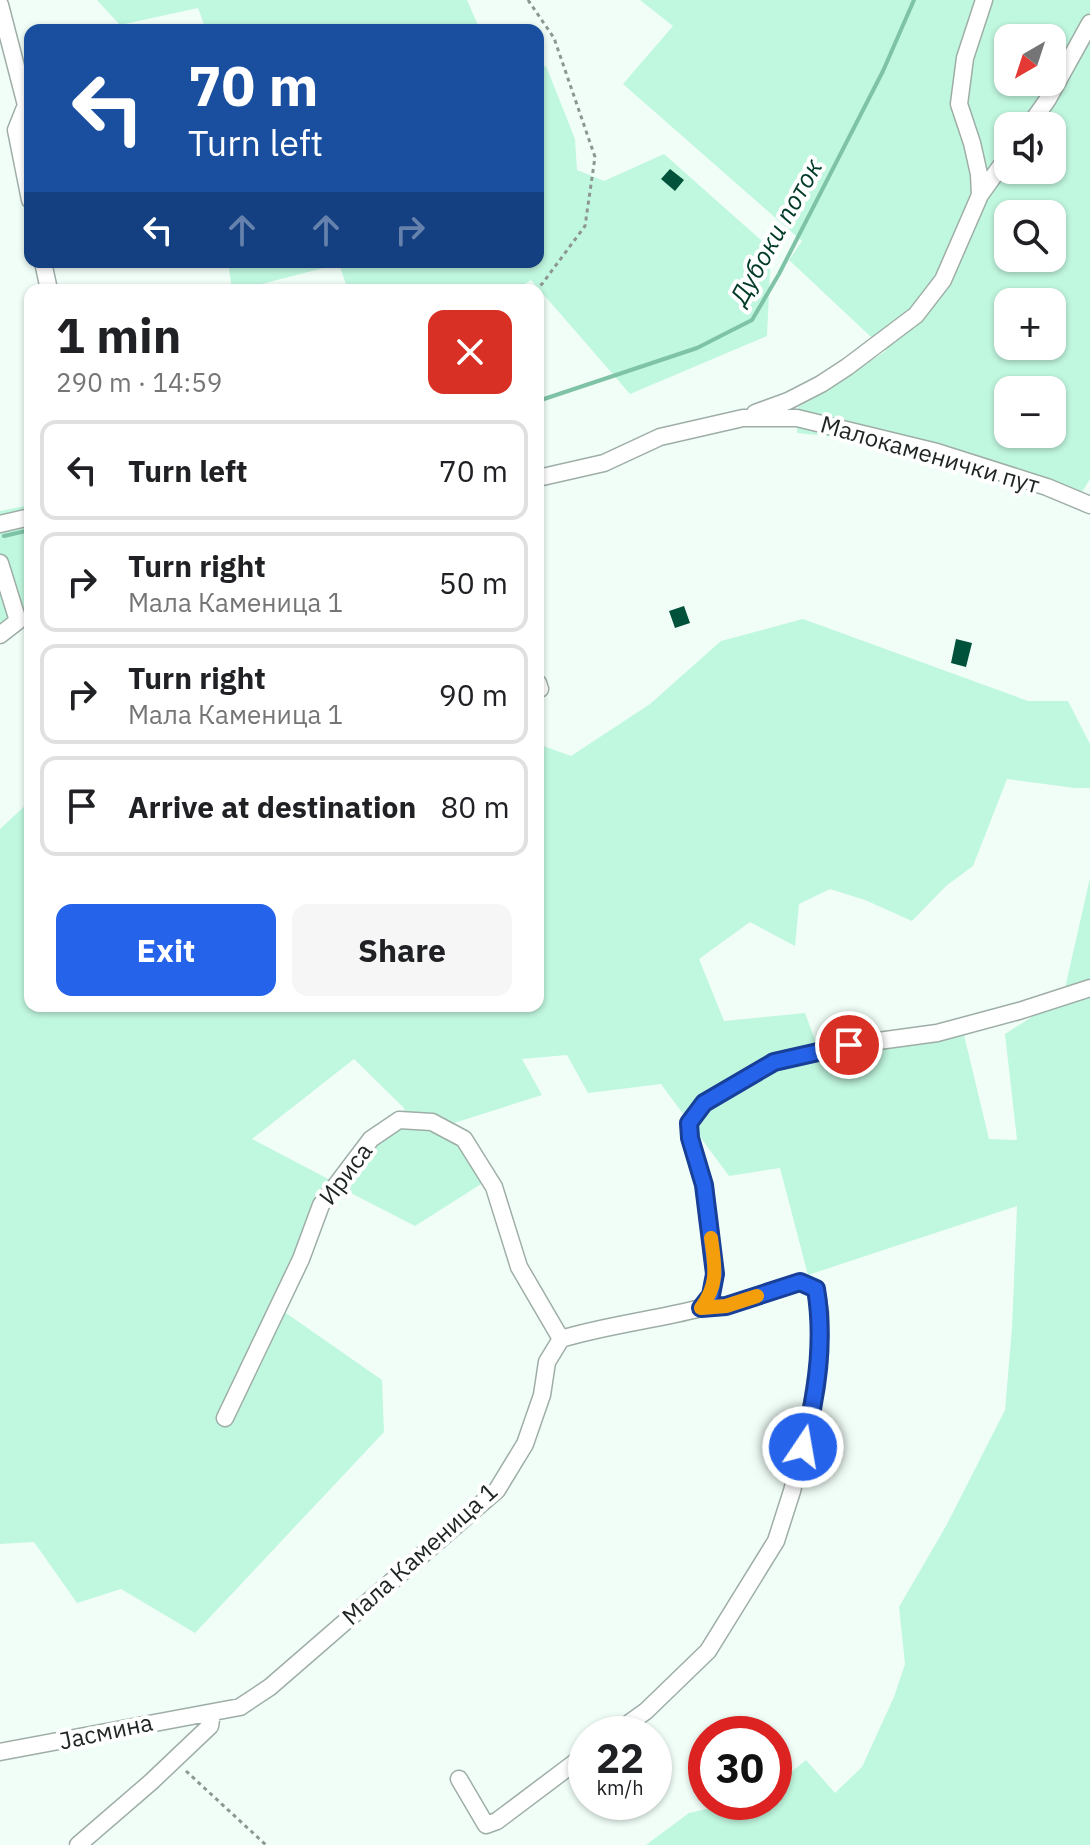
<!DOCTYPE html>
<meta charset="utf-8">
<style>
body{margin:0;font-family:"IBM Plex Sans",sans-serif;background:#f6f6f6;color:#202124;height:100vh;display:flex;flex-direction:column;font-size:30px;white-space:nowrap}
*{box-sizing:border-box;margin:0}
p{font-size:26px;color:#757577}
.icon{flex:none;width:44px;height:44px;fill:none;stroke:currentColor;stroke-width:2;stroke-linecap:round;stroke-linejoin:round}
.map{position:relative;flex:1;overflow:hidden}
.panel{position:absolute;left:24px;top:284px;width:520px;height:728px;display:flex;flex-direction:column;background:#fff;border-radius:16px;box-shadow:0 2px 6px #0004}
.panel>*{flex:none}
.top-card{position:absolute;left:24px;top:24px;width:520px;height:244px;border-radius:16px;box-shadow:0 2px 6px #0004;background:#1a4fa0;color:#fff;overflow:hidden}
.needle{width:52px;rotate:219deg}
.buttons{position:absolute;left:994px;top:24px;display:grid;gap:16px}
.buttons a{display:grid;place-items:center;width:72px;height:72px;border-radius:16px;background:#fff;box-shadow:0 2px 6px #0004;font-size:40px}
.speed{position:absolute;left:568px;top:1716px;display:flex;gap:16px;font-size:40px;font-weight:700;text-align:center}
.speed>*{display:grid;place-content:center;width:104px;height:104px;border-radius:50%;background:#fff;box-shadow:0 2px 6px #0004;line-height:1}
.speed small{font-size:20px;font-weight:400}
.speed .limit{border:12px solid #d22;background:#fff;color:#111}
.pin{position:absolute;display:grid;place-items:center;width:68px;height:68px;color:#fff;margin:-34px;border:4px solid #fff;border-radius:50%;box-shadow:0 2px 8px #0007}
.me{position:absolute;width:88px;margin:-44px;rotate:12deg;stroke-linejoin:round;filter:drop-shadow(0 0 6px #0008)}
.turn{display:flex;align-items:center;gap:28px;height:168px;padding:0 32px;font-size:36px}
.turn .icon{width:104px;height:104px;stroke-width:2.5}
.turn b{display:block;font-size:56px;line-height:68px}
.lanes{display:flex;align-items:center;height:76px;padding:0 32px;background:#0003;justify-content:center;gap:40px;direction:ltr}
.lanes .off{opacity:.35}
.round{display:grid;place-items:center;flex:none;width:84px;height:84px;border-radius:16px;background:#f6f6f6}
.overview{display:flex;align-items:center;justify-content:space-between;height:136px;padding:0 32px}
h1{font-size:48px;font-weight:700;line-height:60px}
.button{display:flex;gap:16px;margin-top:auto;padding:16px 32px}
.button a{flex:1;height:92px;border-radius:16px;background:#2563eb;color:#fff;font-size:32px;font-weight:700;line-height:92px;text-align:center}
.button a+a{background:#f6f6f6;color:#202124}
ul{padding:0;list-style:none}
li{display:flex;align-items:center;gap:24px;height:100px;margin:0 16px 12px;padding:0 16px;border:4px solid #e0e0e0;border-radius:16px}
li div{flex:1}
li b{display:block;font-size:30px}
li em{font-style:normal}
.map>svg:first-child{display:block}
</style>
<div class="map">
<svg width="1090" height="1845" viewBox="0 0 1090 1845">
<rect width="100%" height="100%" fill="#f1fef8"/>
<path fill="#c0f7df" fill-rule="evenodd" d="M97 0H467L480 30H206L198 8 120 25Z
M640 0H1090V479L1074 505 1027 487 882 442 797 433 798 407 886 351 789 260 802 241 623 84 673 26ZM1008 38H1052V82H1008ZM1008 126H1052V170H1008ZM1008 214H1052V258H1008ZM1008 302H1052V346H1008ZM1008 390H1052V434H1008Z
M546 66 575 139 577 170 604 181 664 154 771 249 767 336 630 394 531 280 516 290H389L388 288 347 287 339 264 239 290H232L228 262H538V69Z
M30 505V625L20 621 0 626V511Z
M803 619 1028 701H1068L1090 744V788H1075L1007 779 973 866 946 886 912 921 865 900 830 889 799 904 795 946 750 922 699 959 724 1021 805 1013 821 1056 964 1035 989 1139 1017 1140 1005 1034 1063 997 1090 878V1845H646L689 1813 739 1802H774V1786L806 1760 835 1793 862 1767 894 1697 905 1664 899 1607 946 1526 1005 1410 1012 1328 1017 1206 808 1275 780 1168 729 1176 661 1084 588 1093 567 1055 522 1059 542 1095 451 1124 489 1179 415 1226 341 1188 405 1109 354 1059 252 1139 332 1181 273 1304 382 1380 384 1432 195 1633 121 1589 77 1603 34 1542 0 1544V829L30 801V1006H538V744L571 756 650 704 721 641Z"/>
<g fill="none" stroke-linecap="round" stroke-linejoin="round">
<path stroke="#7fc3a7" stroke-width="4" d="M538 401 697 348 752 320 779 274 883 71 914 0
M4 536 30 530"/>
</g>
<path fill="#01523b" d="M670 169 684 180 675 191 661 179Z
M684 606 690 623 675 628 669 611Z
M956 639 972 643 966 667 951 663Z"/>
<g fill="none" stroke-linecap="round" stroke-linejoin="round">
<g stroke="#9eaea7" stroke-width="19">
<path id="street" d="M0 5 26 105 16 130 30 200
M1029 126 1048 99 1090 23
M980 195 979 174 972 143 959 104 965 58 984 0
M43 262 49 290
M755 413 788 401 821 384 847 367 916 315 943 280 980 195 1008 156
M538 478 604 463 660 437 743 418H797L937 452 1047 487 1090 505
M0 524 30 517
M0 563 18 621 0 635
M538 683 540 689
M225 1418 301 1259 321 1205 371 1139 399 1120 432 1122 464 1139 494 1187 519 1267 561 1339
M614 1734 646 1711 708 1651 776 1541 792 1491 809 1424 819 1361 820 1313 816 1289 800 1282 726 1306 701 1308
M0 1752 240 1707 270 1687 497 1490 525 1444 542 1395 547 1362 561 1339C607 1325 655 1320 701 1308L711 1295 715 1274 704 1185 690 1138 689 1123 704 1103 774 1062 849 1045 937 1033 1019 1011 1090 988
M459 1779 486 1825 497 1821 586 1754
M78 1845 151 1782 210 1726 212 1713"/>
</g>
<path stroke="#8d9692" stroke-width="3" stroke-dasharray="4 4" stroke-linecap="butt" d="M528 0 554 38 595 157 585 226 542 284 534 290
M186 1771 266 1845"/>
<use href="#street" stroke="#fff" stroke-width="16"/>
</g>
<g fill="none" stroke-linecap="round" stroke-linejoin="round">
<g stroke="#184099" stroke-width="20">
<path id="route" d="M803 1447C817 1395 825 1342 816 1289L800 1282 726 1306 701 1308 711 1295 715 1274 704 1185 690 1138 689 1123 704 1103 774 1062 849 1045"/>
</g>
<use href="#route" stroke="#2563eb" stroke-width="14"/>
<path stroke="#f59e0b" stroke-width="14" d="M711 1238C715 1267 719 1284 701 1308L726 1306 757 1296"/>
</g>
<g text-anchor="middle" stroke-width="8" stroke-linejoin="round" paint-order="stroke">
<g font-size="24" fill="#1f2523" stroke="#fff">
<text transform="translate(930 455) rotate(16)" y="8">Малокаменички пут</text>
<text transform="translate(346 1174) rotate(-53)" y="8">Ириса</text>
<text transform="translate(420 1554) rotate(-42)" y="8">Мала Каменица 1</text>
<text transform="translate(106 1732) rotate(-12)" y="8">Јасмина</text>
</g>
<g font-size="26" font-style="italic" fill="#003a29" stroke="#fff">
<text transform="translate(776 232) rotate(-61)" y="9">Дубоки поток</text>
</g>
</g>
</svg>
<div class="buttons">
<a><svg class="needle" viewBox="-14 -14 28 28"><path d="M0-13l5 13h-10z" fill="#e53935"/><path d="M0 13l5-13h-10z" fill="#757577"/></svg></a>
<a><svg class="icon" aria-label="sound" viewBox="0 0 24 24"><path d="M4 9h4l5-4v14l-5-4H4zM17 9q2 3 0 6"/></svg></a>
<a><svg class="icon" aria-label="search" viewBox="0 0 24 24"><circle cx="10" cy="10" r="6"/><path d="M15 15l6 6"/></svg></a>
<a>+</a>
<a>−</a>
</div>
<div class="speed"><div>22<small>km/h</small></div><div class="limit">30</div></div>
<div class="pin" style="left:849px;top:1045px;background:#d93025"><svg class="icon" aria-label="arrive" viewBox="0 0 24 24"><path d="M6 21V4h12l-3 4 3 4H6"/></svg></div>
<svg class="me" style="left:803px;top:1447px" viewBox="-20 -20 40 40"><circle r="17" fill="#2563eb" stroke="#fff" stroke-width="3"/><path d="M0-11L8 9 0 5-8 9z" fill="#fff"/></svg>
<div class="top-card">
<div class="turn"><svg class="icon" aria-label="left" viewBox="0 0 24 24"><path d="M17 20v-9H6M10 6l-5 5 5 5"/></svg><div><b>70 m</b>Turn left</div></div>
<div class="lanes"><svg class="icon" aria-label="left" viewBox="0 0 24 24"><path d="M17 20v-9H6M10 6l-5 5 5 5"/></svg><svg class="icon off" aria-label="ahead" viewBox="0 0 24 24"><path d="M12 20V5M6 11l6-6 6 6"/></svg><svg class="icon off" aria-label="ahead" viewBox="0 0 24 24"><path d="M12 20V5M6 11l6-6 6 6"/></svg><svg class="icon off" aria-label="right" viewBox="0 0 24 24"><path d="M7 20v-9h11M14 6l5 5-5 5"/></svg></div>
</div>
<section class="panel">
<div class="overview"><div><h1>1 min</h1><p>290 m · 14:59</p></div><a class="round" style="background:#d93025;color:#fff"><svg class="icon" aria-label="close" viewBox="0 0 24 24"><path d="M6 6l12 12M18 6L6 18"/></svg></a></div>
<ul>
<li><svg class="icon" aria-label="left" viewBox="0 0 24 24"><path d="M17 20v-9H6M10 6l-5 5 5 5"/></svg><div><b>Turn left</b></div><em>70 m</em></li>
<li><svg class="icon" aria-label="right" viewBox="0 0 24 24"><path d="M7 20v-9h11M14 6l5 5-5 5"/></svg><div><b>Turn right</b><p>Мала Каменица 1</p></div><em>50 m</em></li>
<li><svg class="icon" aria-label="right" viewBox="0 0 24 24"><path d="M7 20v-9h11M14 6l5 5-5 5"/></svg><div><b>Turn right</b><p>Мала Каменица 1</p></div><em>90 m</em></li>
<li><svg class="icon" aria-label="arrive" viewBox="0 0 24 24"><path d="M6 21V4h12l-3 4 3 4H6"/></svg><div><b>Arrive at destination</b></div><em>80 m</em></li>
</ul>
<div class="button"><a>Exit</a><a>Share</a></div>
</section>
</div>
